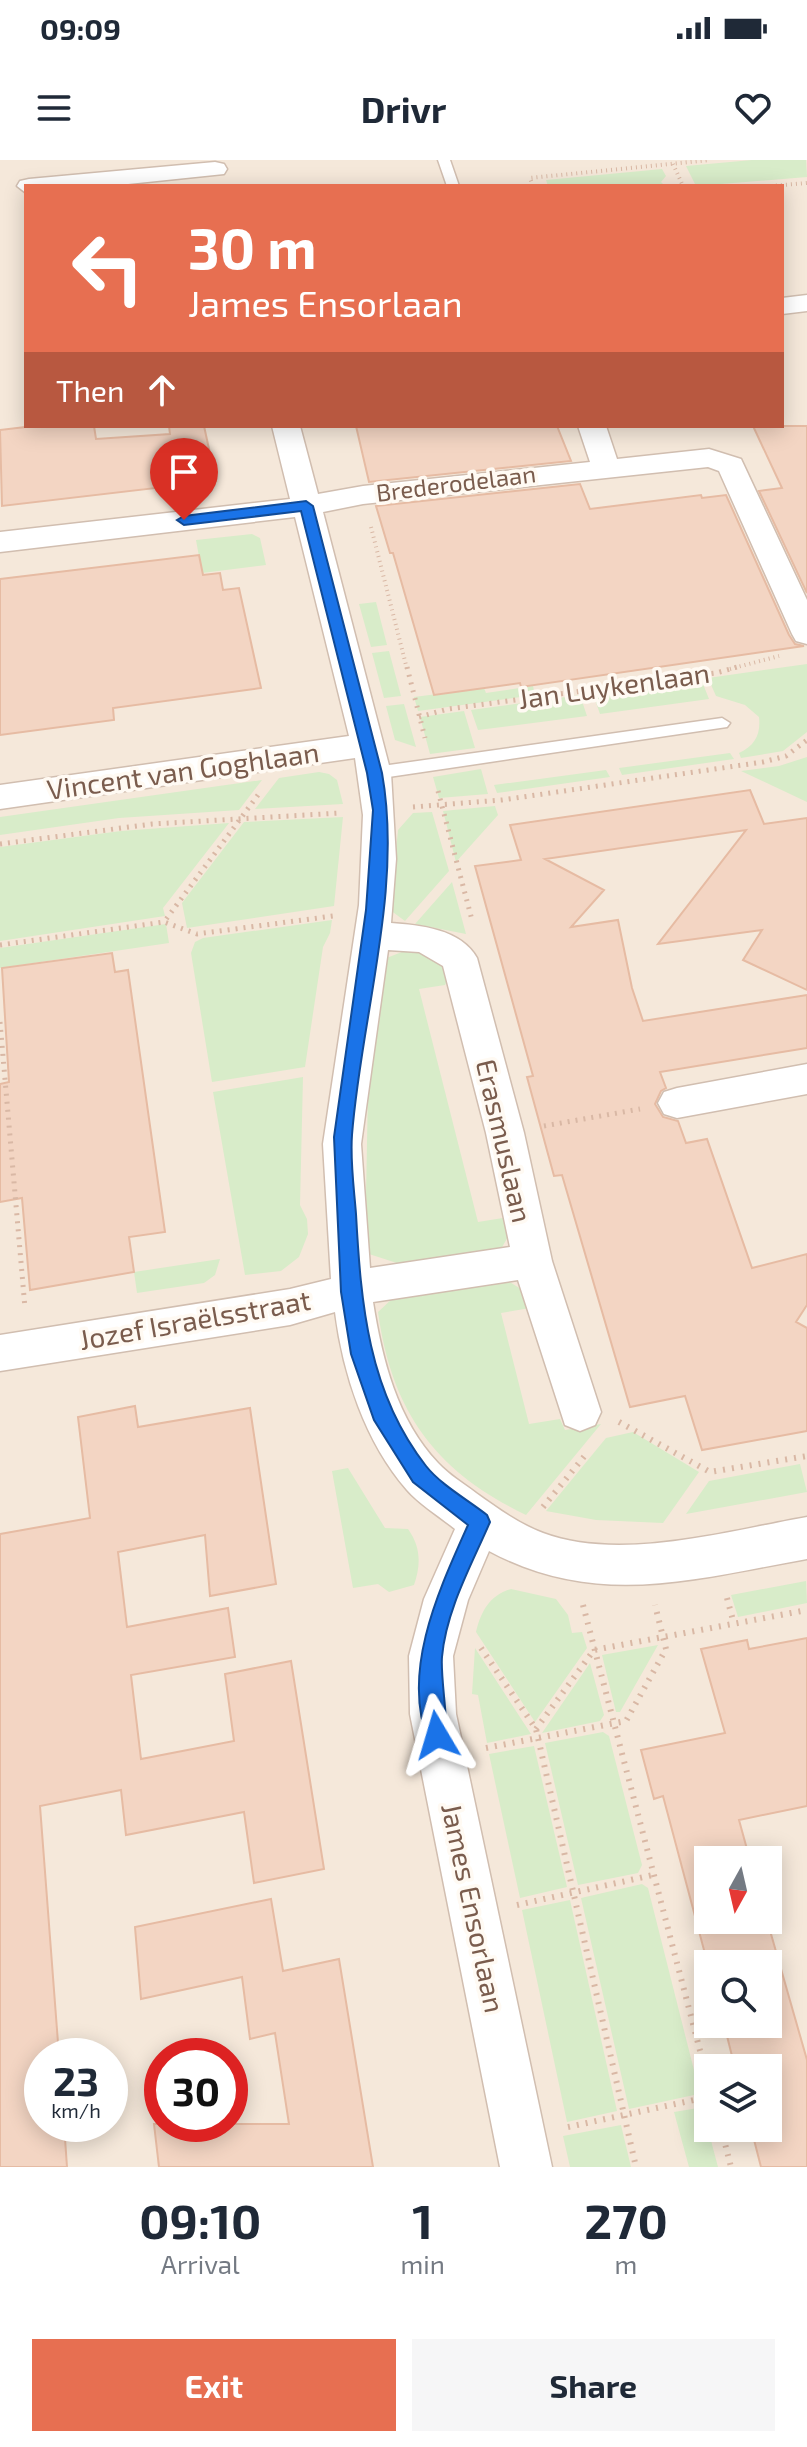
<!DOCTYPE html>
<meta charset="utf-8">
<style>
body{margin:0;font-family:"Exo 2",sans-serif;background:#f6f6f7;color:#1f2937;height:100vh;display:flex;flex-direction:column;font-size:30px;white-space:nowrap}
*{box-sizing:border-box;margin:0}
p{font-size:26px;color:#747a83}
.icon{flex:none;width:44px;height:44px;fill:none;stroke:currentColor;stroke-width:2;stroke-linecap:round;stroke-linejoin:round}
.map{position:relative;height:2007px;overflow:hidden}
.details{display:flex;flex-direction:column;background:#fff;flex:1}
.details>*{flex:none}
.guide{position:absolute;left:24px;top:24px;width:760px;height:244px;border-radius:0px;box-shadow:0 4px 20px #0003;background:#e76f51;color:#fff;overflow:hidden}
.needle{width:52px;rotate:188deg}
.tools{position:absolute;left:694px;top:1686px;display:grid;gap:16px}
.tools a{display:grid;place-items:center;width:88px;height:88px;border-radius:0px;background:#fff;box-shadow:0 4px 20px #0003;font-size:40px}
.speed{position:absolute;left:24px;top:1878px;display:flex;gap:16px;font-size:40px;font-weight:700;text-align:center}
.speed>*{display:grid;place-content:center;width:104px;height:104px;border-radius:50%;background:#fff;box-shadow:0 4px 20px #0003;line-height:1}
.speed small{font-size:20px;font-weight:400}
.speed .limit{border:12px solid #d22;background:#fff;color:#111}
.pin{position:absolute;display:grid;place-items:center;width:68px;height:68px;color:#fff;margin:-82px -34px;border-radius:50% 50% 50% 0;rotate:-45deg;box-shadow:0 0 8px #0007}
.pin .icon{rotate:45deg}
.me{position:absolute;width:88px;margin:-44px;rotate:353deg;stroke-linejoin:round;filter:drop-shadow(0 0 6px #0008)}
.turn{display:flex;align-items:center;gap:28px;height:168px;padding:0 32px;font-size:36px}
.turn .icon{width:104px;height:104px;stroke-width:2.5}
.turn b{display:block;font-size:56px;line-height:68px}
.then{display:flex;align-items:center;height:76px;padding:0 32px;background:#0003;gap:16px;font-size:30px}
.eta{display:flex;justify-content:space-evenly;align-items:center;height:136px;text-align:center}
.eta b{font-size:48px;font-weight:700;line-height:56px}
.button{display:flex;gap:16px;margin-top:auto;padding:16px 32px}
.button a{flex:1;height:92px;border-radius:0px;background:#e76f51;color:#fff;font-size:32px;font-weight:700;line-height:92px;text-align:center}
.button a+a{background:#f6f6f7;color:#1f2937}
.status{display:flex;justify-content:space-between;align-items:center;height:56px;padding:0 40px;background:#fff;direction:ltr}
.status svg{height:22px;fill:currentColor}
header{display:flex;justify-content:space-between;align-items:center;height:104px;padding:0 32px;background:#fff;font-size:36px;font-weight:700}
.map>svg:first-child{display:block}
</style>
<div class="status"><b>09:09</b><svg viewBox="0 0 49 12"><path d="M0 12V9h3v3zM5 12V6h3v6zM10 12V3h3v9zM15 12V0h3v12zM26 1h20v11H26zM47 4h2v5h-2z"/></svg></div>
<header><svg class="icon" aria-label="menu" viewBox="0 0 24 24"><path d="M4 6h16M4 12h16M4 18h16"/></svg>Drivr<svg class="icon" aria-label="heart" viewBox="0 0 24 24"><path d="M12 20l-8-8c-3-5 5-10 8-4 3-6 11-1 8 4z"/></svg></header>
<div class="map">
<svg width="807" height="2007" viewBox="0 0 807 2007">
<rect width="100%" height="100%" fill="#fdf6ec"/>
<path fill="#f5e8da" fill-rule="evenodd" d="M0 0H807V2007H0ZM26 26H782V266H26ZM708 1700H768V1760H708ZM708 1804H768V1864H708ZM42 1896H110V1964H42ZM162 1896H230V1964H162ZM708 1908H768V1968H708Z"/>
<path fill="#d8ecc9" d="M752 0H806L807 17 696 26 686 6Z
M662 9 666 16 661 22 665 26H548L546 20Z
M252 374 260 378 266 405 202 413 196 380Z
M376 442 387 485 371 487 359 444Z
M389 491 401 536 384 538 372 493Z
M807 504V572L783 591 741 598 739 593C755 586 761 574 759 557L745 545 716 536 708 518Z
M701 519 709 539 600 554 593 534Z
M533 526 535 535 418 551 414 537 484 528 486 533Z
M580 535 587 556 478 570 471 550Z
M404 544 416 587 395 580 386 546Z
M464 551 475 588 430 594 420 557Z
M730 593 734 599 622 615 619 608Z
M807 597V642L741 611 779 606Z
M481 609 488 634 439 638 433 617Z
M606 610 610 617 497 633 494 625Z
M319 612 329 614 337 620 343 644 255 649 279 618Z
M262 620 239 650 119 658 0 675V657Z
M495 646 498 655 456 702 443 651Z
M432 652 449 711 405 761 390 750 398 670 413 653Z
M343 657 334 746 187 768 182 743 244 662Z
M229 663 163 748 165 756 0 781V687L121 671Z
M452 722 466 774 415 764Z
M332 760 330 773 323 787 305 907 212 922 191 793 195 782 203 778Z
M166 764 169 783 0 808V788Z
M412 788 441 803 447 821 445 825 419 829 478 1062 509 1057V1075L501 1089 403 1105 369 1094 366 1035 368 930 384 799Z
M303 917 300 1045 307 1059 308 1074 299 1097 281 1111 245 1115 213 932Z
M220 1099 215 1115 204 1123 137 1133 134 1112Z
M508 1121 521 1129 530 1148 501 1153 529 1264 560 1259 565 1270 601 1264 526 1355C435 1311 392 1252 378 1152L393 1138Z
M633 1272 699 1312 663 1363 596 1360 546 1351 606 1278Z
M800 1304 807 1332 686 1354 709 1321Z
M348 1308 385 1368 408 1369C421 1387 421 1405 414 1425L389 1432 378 1424 353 1428 332 1311Z
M806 1421 807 1443 738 1457 731 1435Z
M511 1429 556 1439 568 1455 572 1473 582 1472 587 1488 535 1562 476 1472C481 1451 490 1435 511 1429Z
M658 1485 620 1552H616L602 1495Z
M475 1488 531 1574 487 1583 478 1535 472 1534Z
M590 1503 604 1555 600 1561 542 1573Z
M603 1572 609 1576 642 1705 638 1713 578 1725 545 1583Z
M534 1586 567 1727 520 1738 489 1594Z
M642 1724 648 1728 698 1926 694 1935 629 1949 581 1738Z
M570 1740 617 1951 567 1962 522 1750Z
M698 1948 704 1954 718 2007H689L674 1952Z
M621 1965 631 2007H570L563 1976Z"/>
<path fill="#f3d5c3" stroke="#e6bba3" stroke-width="2" d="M34 266H94L96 279 170 274 169 266H204L216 321 2 346 0 270Z
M356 266H557L571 301 369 322Z
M753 266H807V433L759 331 782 328Z
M580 324 590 349 701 335 702 338 726 335 789 475 795 484 804 486 521 527 520 523 434 535 393 393H390L376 346Z
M199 395 203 415 220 413 223 430 239 428 261 528 113 548 114 560 0 575V419Z
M750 630 764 664 807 658V830L743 800 762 770 658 784 746 670 545 699 604 730 571 767 618 760 632 828 643 861 807 835V888L660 912 666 928 661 931 655 944 663 957 678 961 686 983 707 979 752 1108 807 1094V1145L796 1162 807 1168V1271L702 1290 685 1236 630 1247 562 1015 554 1016 527 917 533 916 475 706 521 700 510 665Z
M112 793 115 812 128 810 165 1072 129 1077 134 1112 30 1130 22 1038 0 1042V924L9 922 2 808Z
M135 1246 138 1267 250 1248 276 1424 210 1436 205 1375 118 1392 127 1467 228 1448 235 1497 131 1515 141 1599 234 1581 225 1514 291 1501 324 1709 254 1723 244 1652 126 1675 121 1630 40 1646 59 1896H42V1964H64L67 2007H0V1374L90 1358 78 1257Z
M807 1478V1646L739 1660 750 1700H708V1760H767L807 1900V2007H761L751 1968H768V1908H735L724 1864H768V1804L708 1805 663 1636 654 1639 641 1590 725 1573 701 1489 747 1480 749 1489Z
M271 1739 283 1811 339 1799 373 2007H159L154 1964H289L275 1873 250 1879 242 1817 141 1839 135 1767Z"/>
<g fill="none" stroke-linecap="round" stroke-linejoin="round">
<g stroke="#d1beb0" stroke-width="3">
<path id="service" d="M438 0H450L459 26H447Z
M722 558 730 563 727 567 375 619 367 613 375 607Z"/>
</g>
<g stroke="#d1beb0" stroke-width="3">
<path id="minor" d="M215 2 224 4 227 9 224 14 109 26H26V33L17 26 20 21 29 19Z
M807 135V151L782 154V138Z
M272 266H300L318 334 363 326 590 302 578 266H606L617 299 709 289 741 299 807 440V484L796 481 792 474 719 311 708 307 363 344 323 352 391 613 396 699 391 763C420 765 461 769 477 798L524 973 552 1101 601 1252 595 1265 580 1271 565 1265 518 1120 373 1142C382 1199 397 1260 438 1303 449 1315 463 1323 476 1333 497 1348 519 1364 543 1373 620 1402 728 1371 807 1357V1399C694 1419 597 1449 489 1391L468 1440 453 1496 456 1554 552 2007H500L410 1554 409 1496 424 1439 455 1369C439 1356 420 1345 407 1330 365 1282 343 1214 335 1152L290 1165 0 1211V1175L290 1129 331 1119 323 984 359 745 363 655 355 598 0 649V625L349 576 295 357 0 392V372L290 339ZM388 790 419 792 443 806 486 973 510 1087 370 1108 361 984Z
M807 904V934L677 958 664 954 658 943 664 932 677 928Z"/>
</g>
<path stroke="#d9b8a5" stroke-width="4" stroke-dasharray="1 4" stroke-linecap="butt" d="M673 4 683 26
M533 26 530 18 710 0
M771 26 807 23
M371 367 407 509
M730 509 779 496"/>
<path stroke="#d9b8a5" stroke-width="5" stroke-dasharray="2 6" stroke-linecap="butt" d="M407 507 425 578
M419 557 448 549 716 513 737 507
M438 631 472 760
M258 635 164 762 197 774 333 756
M413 647 502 640 763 602 786 596 807 580
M0 684 152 664 340 653
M0 785 164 762
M0 862 25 1148
M544 966 640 949"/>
<path stroke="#d9b8a5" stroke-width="6" stroke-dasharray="2 7" stroke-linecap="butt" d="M619 1262 710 1312 807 1296
M543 1347 587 1293
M727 1438 734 1464
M583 1445 708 1921
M481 1488 536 1569 636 2007
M536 1569 594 1490 807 1450
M486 1588 626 1561 666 1489 655 1445
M517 1745 653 1715
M568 1967 708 1937
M721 1968 731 2007"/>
<use href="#service" fill="#fff" fill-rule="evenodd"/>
<use href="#minor" fill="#fff" fill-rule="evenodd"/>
</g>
<path fill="#1a73e8" stroke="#114b97" stroke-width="2" d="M306 341 313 346 382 613C403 730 361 857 352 975 350 1001 354 1028 356 1054 361 1144 368 1232 426 1306 441 1325 468 1340 487 1355L490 1362C472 1404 446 1450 442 1497 440 1517 450 1570 445 1583L437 1586 429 1583C400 1512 439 1430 468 1365L413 1322 374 1260 351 1194 341 1132 334 977 366 750 373 650 367 613 301 351 184 365 177 360 184 356Z"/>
<g text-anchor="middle" stroke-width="7" stroke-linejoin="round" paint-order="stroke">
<g font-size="24" fill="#7a5c4d" stroke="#fffaf3">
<text transform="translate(456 324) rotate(-7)" y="8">Brederodelaan</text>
</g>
<g font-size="28" fill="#7a5c4d" stroke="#fffaf3">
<text transform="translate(614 526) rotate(-8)" y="10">Jan Luykenlaan</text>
<text transform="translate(183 611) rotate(-8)" y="10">Vincent van Goghlaan</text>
<text transform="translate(504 981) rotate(77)" y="10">Erasmuslaan</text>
<text transform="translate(195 1160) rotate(-10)" y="10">Jozef Israëlsstraat</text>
<text transform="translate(473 1748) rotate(78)" y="10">James Ensorlaan</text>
</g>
</g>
</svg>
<div class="tools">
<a><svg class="needle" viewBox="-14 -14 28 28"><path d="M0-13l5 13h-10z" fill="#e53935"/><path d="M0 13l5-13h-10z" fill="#747a83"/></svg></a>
<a><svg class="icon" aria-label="search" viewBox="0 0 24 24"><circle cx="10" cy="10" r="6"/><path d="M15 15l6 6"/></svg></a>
<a><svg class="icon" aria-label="layers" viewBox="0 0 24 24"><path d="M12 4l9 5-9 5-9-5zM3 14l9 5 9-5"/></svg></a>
</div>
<div class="speed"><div>23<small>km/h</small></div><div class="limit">30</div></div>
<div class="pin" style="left:184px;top:360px;background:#d93025"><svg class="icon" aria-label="arrive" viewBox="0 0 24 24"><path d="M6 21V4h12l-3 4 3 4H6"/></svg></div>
<svg class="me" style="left:437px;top:1575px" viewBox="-20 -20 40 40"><path d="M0-17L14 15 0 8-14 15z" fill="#1a73e8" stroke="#fff" stroke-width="4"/></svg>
<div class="guide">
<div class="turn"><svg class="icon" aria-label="left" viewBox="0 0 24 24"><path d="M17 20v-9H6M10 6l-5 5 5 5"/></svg><div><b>30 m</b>James Ensorlaan</div></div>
<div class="then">Then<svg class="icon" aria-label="ahead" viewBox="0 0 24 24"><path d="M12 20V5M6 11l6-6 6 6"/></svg></div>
</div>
</div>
<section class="details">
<div class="eta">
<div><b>09:10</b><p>Arrival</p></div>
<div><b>1</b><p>min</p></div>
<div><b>270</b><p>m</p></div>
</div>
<div class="button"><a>Exit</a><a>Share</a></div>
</section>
